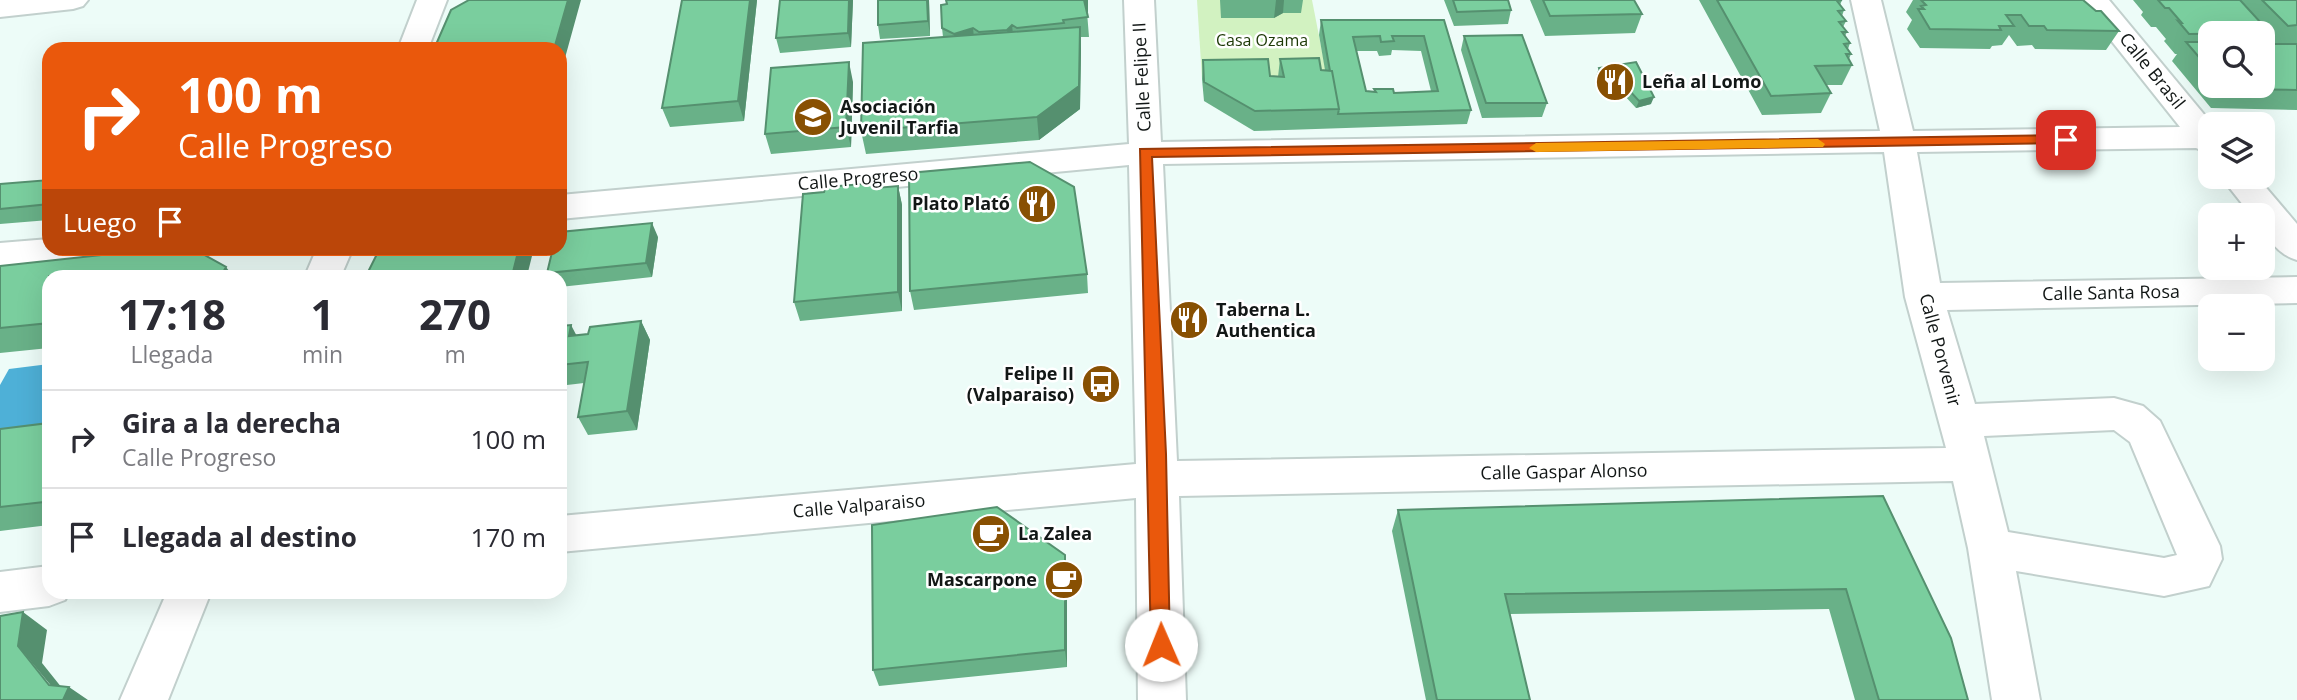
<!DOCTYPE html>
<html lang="es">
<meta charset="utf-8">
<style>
body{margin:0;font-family:"Open Sans",sans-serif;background:#f2f2f3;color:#2b2b33;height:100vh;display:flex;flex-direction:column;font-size:26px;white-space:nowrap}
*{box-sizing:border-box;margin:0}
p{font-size:23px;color:#7c7c81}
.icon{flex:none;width:38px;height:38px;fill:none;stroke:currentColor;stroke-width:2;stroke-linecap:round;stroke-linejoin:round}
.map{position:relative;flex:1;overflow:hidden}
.sheet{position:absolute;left:42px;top:270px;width:525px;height:329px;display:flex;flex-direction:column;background:#fff;border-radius:21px;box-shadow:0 7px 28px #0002}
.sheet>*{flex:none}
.banner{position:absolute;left:42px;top:42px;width:525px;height:214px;border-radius:21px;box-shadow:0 7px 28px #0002;background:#ea580c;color:#fff;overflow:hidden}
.fabs{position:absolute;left:2198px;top:21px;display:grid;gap:14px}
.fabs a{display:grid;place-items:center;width:77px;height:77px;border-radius:14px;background:#fff;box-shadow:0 7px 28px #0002;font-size:35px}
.pin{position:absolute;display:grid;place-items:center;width:60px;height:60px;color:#fff;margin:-30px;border-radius:14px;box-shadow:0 4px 10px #0006}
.me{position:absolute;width:77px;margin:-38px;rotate:359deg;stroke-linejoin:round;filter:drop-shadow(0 0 5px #0008)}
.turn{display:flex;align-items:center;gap:24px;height:147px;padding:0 21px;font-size:32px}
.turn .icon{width:91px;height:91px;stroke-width:2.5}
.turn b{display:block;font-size:49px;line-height:60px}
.then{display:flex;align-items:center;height:66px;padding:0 21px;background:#0003;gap:14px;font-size:26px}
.eta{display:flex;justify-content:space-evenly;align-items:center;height:119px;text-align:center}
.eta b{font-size:42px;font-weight:700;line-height:49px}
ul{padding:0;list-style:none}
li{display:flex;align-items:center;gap:21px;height:98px;padding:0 21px;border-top:2px solid #e1e1e2}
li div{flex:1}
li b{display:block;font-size:26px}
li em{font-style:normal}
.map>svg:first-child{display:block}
</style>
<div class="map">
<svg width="2297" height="700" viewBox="0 0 2297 700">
<rect width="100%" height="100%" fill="#edfcf8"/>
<path fill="#d2f2c1" d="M1197 0H1312L1327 77 1202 79Z"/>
<path fill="#4eb0d7" d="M49 364V428L0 433V385L9 369Z"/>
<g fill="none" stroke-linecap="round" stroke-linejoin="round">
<g stroke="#c2d0cd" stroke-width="4">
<path id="minor" d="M0 0H88L83 6 73 9 0 17Z
M417 0H447L428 49H398Z
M1124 0H1154L1161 142 1880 131 1851 0H1881L1913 131 2180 127 2079 0H2109L2212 124 2210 154 2196 148 1917 152 1940 283 2297 277V303L1947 310 1975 404 2114 398 2143 406 2160 421 2220 546 2222 559 2209 586 2164 596 2016 571 2040 700H1992L1968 548 1953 481 1179 496 1186 700H1138L1136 498 560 552V516L1136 464 1129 165 560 219V195L1129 144ZM1884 152 1905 297 1946 448 1177 461 1163 164ZM2114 430 2130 442 2177 555 2164 558 2008 532 1984 436Z
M2221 177H2257L2297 224V260C2277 254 2263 236 2263 215H2251Z
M49 239V248H108L103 257 90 261 0 269V243Z
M317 248H353L341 276H305Z
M49 566V592H69L65 600 49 606 0 612V572Z
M167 592H211L168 700H120Z"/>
</g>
<use href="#minor" fill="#fff" fill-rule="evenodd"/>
</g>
<path fill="#69b188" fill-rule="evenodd" d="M682 0H757L744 121 670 127 662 108Z
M780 0H853L851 47 780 53 776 38Z
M929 0 930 36 880 39 878 25Z
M1220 0H1303L1301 13H1283L1274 18H1221Z
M1444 0H1508L1511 10 1508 24 1454 26Z
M1530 0H1634L1642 14 1635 33 1545 36Z
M1699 0H1842L1840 5 1844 10 1842 16 1846 21 1843 27 1847 32 1845 36 1850 43 1848 49 1851 54 1849 59 1852 65 1842 85H1826L1831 93 1821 113 1762 115Z
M1913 0H2083L2119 31 2106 50 2035 49 2032 45 2017 46 2009 35 2002 45 1992 46 1990 49 1920 48 1907 29 1912 20 1906 12Z
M2133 0H2297V110L2211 108 2172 61 2177 54H2175L2164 41 2166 39 2156 27H2151L2141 15 2143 12ZM2210 33H2263V86H2210Z
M1087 12 1089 37H1081L1080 109 1039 140 866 154 861 131 943 37 942 28 1088 12Z
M1321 20H1444L1471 110 1467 124 1254 131 1204 101 1202 79 1203 60 1270 76 1278 77 1280 59 1321 70H1325L1319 35ZM1392 50 1421 51 1431 91 1394 93 1374 89V92L1366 91 1356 51H1377L1379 56 1391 55Z
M1464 36 1547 103 1542 117 1482 118 1461 50Z
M1599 68 1651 104 1636 108 1624 95 1604 96 1596 76Z
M853 82 851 147 771 154 765 134Z
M49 180V220L0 224V184Z
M898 186 902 205V311L800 321 794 302 877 188Z
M658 237 652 277 560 287V276H548L547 273Z
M0 266 49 276V348L0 353Z
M1087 274 1088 293 914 310 910 291Z
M641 321 650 340 637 430 588 435 578 417 584 383 567 385 560 421V326L577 335 588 334Z
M49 423V525L0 531V429Z
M1883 496 1968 700H1855L1829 609 1510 614 1530 700H1426L1392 531 1398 510Z
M1065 555 1067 573V667L879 686 873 670Z"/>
<path fill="#55906f" d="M568 0H581L560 76V49H554Z
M750 0H757L744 121 738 101Z
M849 0H853L851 47 848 33Z
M927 0H929L930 36 928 21Z
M1083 0H1088V12L1084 13Z
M1276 0H1284L1283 13 1274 18Z
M1012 25 1014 44 1009 49 1007 30Z
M1080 27 1081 49 1080 109 1039 140 1037 117Z
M973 28 975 48 956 54 954 34Z
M849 62 853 82 851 147 846 127Z
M1654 97 1651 104 1636 108 1639 101Z
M898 186 902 205V311L898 292Z
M652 223 658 237 652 277 646 263Z
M519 248H534L527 276H512Z
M226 267 233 276H221Z
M641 321 650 340 637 430 627 411Z
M571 325 581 344 569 336Z
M560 371 567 385 560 421Z
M49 499V506L44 502Z
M1065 555 1067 573V667L1065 650Z
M23 612 47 630 42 663 66 693 69 687 88 700H63L18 646Z"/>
<path fill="#7ace9e" stroke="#55906f" stroke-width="2" fill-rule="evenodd" d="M469 0H568L554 49H434L451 10Z
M682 0H750L738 101 662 108Z
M780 0H849L848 33 776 38Z
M878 0H927L928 21 878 25Z
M946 0H1084L1088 17 1063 20 1064 23 1017 28 1012 25 1007 30 979 32 973 28 954 34 942 28 941 5 947 4Z
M1453 0H1508L1511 10 1457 12Z
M1543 0H1634L1642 14 1550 16Z
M1717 0H1842L1837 1 1844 10 1838 11 1846 21 1839 22 1847 32H1842L1850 43 1844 44 1851 54H1846L1852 65 1815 66 1831 93 1771 96Z
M1921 0H2083L2096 11H2101L2119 31 2047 30 2044 26H2029L2021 15H2006L2014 26H1999L2001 30 1930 29 1918 9H1924L1921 6 1926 5Z
M2158 0H2240L2273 36H2263V33L2189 34 2178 21 2181 22 2169 8H2165Z
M2262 0H2297V25L2288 26Z
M1321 20H1444L1471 110 1338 114 1339 109 1332 71H1330ZM1380 36 1381 42 1394 41 1392 36H1424L1438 91 1394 93 1393 89H1374L1376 92 1366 91 1353 37Z
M1080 27 1079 86 1037 117 861 131 863 43Z
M1522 35 1547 103H1486L1464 36Z
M2186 42H2210V70Z
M2263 44H2297V90L2226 89 2224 86H2263Z
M1319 58 1321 70 1332 71 1339 109 1255 111 1204 82 1203 60 1268 59 1270 76 1284 77 1280 59Z
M849 62 846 127 765 134 771 68Z
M1636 62 1654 97 1639 101 1627 88H1606L1599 68Z
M1030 162 1074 187 1087 274 910 291 909 173Z
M49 180V204L0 209V184Z
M876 183V188L898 186V292L794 302 803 194 824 192 826 187Z
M652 223 646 263 547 273 553 248H560V232Z
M166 248H192L226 267 221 276H49V323L0 328V266Z
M389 248H519L512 276H366L377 254Z
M641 321 627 411 578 417 588 362 560 365V326L571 325 569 336 588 334 590 327Z
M49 423V499L44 502 0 507V429Z
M1883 496 1951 638 1968 700H1879L1846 589 1505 594 1530 700H1437L1398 510Z
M997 507 1065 555V650L873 670 872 525Z
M23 612 18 646 49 685 69 687 63 700H0V616Z"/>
<path fill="#ea580c" stroke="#983908" stroke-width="2" d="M2066 135 2071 137V143L1152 157 1166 454 1170 645 1168 651 1161 653 1154 651 1151 645 1140 149Z"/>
<path fill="#f59e0b" d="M1818 139 1825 144 1823 147 1536 152 1529 148 1536 143Z"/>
<defs>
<g id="restaurant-disc" transform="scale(2.0125)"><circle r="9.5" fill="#885002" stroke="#fff"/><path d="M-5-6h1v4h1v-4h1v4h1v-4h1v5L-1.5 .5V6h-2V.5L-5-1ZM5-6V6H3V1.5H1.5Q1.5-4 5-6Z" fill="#fff"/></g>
<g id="university-disc" transform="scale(2.0125)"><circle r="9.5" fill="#885002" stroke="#fff"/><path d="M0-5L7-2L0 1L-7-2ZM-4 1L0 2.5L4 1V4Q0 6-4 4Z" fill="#fff"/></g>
<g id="bus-disc" transform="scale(2.0125)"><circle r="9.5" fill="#885002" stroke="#fff"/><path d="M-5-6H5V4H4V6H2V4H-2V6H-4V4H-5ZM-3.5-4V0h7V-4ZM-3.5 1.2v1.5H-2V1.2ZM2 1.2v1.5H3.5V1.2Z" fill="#fff"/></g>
<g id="cafe-disc" transform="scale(2.0125)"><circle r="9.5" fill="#885002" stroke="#fff"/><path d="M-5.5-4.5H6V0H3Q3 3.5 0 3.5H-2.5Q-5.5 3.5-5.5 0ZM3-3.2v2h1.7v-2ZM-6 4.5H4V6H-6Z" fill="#fff"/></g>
</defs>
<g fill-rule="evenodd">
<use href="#restaurant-disc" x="1615" y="82"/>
<use href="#university-disc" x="813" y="117"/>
<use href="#restaurant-disc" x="1037" y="204"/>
<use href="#restaurant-disc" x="1189" y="320"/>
<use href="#bus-disc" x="1101" y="384"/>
<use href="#cafe-disc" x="991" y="534"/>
<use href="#cafe-disc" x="1064" y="580"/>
</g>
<g text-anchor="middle" stroke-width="5" stroke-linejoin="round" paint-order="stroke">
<g font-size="16" fill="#1d3906" stroke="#fff">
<text x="1262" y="46">Casa Ozama</text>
</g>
<g font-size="18" fill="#121716" stroke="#fff">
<text transform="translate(2152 71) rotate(51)" y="6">Calle Brasil</text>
<text transform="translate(1142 77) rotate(-93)" y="6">Calle Felipe II</text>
<text transform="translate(858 179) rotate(-5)" y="6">Calle Progreso</text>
<text transform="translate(2111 293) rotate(-1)" y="6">Calle Santa Rosa</text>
<text transform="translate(1940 350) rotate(75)" y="6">Calle Porvenir</text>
<text transform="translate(1564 472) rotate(-1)" y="6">Calle Gaspar Alonso</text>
<text transform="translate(859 506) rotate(-5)" y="6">Calle Valparaiso</text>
</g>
<g font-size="18" font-weight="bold" fill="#121716" stroke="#fff" text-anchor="start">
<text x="1642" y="88">Leña al Lomo</text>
<text x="840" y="113">Asociación<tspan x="840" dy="21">Juvenil Tarfia</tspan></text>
<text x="1010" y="210" text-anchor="end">Plato Plató</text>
<text x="1216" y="316">Taberna L.<tspan x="1216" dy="21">Authentica</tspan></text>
<text x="1074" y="380" text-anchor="end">Felipe II<tspan x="1074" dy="21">(Valparaiso)</tspan></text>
<text x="1018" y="540">La Zalea</text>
<text x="1037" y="586" text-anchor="end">Mascarpone</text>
</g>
</g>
</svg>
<div class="fabs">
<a><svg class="icon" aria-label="search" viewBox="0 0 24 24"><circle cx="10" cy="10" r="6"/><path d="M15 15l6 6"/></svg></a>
<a><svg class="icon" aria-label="layers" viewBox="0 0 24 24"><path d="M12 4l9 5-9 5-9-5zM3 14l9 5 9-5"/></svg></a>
<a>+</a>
<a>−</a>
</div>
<div class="pin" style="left:2066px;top:140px;background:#d93025"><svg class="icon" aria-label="arrive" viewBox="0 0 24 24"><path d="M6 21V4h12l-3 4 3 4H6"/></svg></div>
<svg class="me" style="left:1161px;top:645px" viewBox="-20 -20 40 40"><circle r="19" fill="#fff"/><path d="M0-13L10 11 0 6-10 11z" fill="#ea580c"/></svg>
<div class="banner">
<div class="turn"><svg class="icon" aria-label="right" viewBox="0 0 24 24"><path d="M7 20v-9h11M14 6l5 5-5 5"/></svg><div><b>100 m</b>Calle Progreso</div></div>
<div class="then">Luego<svg class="icon" aria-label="arrive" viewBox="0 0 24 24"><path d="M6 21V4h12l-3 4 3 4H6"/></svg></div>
</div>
<section class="sheet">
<div class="eta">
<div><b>17:18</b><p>Llegada</p></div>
<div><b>1</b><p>min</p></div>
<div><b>270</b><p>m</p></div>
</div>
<ul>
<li><svg class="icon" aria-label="right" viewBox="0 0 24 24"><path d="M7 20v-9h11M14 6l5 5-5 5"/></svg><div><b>Gira a la derecha</b><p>Calle Progreso</p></div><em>100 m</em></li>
<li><svg class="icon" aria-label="arrive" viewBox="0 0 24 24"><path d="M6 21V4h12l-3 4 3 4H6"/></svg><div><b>Llegada al destino</b></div><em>170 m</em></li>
</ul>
</section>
</div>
